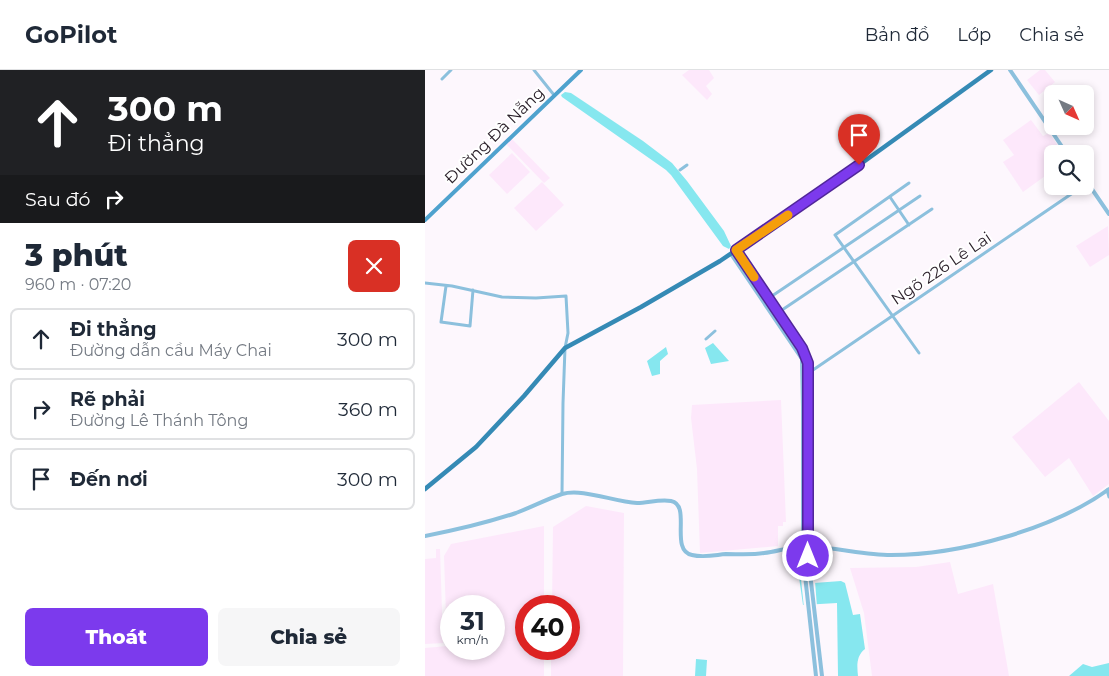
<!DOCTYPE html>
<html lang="vi">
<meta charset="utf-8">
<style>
body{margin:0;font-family:Montserrat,sans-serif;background:#f6f6f7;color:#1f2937;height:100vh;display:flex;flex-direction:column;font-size:19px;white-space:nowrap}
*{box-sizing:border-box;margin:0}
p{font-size:16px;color:#747a83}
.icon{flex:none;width:28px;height:28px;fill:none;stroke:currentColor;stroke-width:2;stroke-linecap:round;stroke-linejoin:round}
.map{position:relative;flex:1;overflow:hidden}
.panel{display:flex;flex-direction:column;background:#fff;width:425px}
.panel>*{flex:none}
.top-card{background:#202124;color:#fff;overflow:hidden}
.needle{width:32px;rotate:135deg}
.fabs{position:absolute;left:619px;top:15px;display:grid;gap:10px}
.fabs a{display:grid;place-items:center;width:50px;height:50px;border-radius:8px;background:#fff;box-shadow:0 2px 8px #0003;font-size:25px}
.speed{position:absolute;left:15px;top:525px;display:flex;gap:10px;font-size:25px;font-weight:700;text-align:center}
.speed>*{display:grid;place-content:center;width:65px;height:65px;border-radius:50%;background:#fff;box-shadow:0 2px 8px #0003;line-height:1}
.speed small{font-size:12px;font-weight:400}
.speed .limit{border:8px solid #d22;background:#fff;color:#111}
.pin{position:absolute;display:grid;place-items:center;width:42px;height:42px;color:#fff;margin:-51px -21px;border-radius:50% 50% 50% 0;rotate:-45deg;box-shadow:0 0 5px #0007}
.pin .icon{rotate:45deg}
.me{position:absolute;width:55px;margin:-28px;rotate:0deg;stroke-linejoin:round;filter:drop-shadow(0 0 4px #0008)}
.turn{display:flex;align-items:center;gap:18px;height:105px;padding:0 25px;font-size:22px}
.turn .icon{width:65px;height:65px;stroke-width:2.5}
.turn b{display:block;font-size:35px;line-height:42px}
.then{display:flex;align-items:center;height:48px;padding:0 25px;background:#0003;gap:10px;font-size:19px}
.round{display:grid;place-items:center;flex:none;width:52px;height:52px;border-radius:8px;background:#f6f6f7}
.headline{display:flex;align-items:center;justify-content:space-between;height:85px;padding:0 25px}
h1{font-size:30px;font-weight:800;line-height:38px}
.action{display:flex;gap:10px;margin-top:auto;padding:10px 25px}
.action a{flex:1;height:58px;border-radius:8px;background:#7c3aed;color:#fff;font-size:20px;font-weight:800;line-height:58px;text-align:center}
.action a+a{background:#f6f6f7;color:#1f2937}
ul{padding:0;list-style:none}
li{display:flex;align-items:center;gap:15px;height:62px;margin:0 10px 8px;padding:0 15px;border:2px solid #e0e1e3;border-radius:8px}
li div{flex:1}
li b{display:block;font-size:19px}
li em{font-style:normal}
header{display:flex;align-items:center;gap:30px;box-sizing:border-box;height:70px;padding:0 25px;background:#fff;border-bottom:1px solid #e0e1e3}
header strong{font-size:24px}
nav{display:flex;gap:28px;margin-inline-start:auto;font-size:18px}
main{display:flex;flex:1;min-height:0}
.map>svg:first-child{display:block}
</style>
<header>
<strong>GoPilot</strong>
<nav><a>Bản đồ</a><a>Lớp</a><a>Chia sẻ</a></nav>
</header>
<main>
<section class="panel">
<div class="top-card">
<div class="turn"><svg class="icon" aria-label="ahead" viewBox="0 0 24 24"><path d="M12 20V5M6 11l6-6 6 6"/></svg><div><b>300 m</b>Đi thẳng</div></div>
<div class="then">Sau đó<svg class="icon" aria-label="right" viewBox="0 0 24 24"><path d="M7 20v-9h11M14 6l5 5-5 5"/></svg></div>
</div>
<div class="headline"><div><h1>3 phút</h1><p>960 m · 07:20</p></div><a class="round" style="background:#d93025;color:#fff"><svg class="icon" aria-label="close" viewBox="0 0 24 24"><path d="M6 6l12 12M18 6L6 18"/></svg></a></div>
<ul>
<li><svg class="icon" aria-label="ahead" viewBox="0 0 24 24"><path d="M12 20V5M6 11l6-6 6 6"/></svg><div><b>Đi thẳng</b><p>Đường dẫn cầu Máy Chai</p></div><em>300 m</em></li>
<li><svg class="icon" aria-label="right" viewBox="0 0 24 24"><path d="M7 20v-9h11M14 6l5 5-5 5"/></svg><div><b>Rẽ phải</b><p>Đường Lê Thánh Tông</p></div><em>360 m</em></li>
<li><svg class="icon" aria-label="arrive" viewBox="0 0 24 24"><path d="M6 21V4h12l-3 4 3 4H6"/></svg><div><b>Đến nơi</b></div><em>300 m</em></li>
</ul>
<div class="action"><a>Thoát</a><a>Chia sẻ</a></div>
</section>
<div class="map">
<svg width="684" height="606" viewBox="0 0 684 606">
<rect width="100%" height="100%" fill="#fdf7fd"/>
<path fill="#fde8fb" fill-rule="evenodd" d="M264 0H284L289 8 281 16 287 24 282 30 257 5Z
M615 0H620L630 12 614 25 602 10Z
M606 50 618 66 624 63 639 84H628L627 101 598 122 578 92 589 85 578 70Z
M86 68 125 108 119 113 81 74Z
M87 83 105 102 82 124 64 105Z
M117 112 139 135 111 161 89 138Z
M683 156 684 185 665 197 651 176Z
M654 312 684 351V414L668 426 644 388 620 407 587 367Z
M356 330 361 452H358V456H353V476L275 483 272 399 266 348 267 335Z
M161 436 199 443 198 606H126V579H144V536H127L128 457Z
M119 456V536H101V579H119V606H0V578L22 576 19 486 26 474ZM26 536H69V579H26Z
M11 479H15L18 573 0 574V489L11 488Z
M525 492 533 524 568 514 584 606H447L439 543 425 498 491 497Z"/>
<path fill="#86e7ef" d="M140 22 146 23 218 71 247 93 262 111 299 161 306 176 304 179 298 176 246 105 241 100 137 27 136 25Z
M288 273 304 291 286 294 280 278Z
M241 277 243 284 235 291V304L227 306 222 291Z
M381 490 389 513 416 511 420 513 428 545 435 544 440 579C431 586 432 596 433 606H413L412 533 378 535 372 493Z
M271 589 282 590 281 606H270Z
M684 593V606H644L658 594 667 597Z"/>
<path fill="#fdf7fd" d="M381 488 386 494 387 508 390 511 392 537 379 538 374 490Z"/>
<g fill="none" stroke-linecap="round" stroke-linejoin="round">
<path stroke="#8cc0dd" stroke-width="3" d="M109 0 129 25
M17 9 26 0
M255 100 262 95
M484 113 410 165 494 283
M465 127 484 155
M0 213 27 216 77 227 111 228 141 226 143 263 140 278 138 333 137 424
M21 216 16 252 45 256 48 220
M347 226 495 126
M357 240 507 139
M281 269 290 261
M388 300 658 116
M682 420 684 427"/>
<path stroke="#8cc0dd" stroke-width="4" d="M585 0 642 84
M660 109 684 144
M311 180 381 286 384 302 383 338
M306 184 377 289 378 337
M0 466C31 460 61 453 91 443 107 437 122 429 137 424 158 418 189 432 212 433 223 433 234 429 246 431 267 435 244 480 267 485 279 488 290 485 301 484 314 484 327 485 339 483 350 482 361 478 372 477 404 475 435 485 466 485 535 485 629 459 684 419"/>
<path stroke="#4fa2ce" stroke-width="4" d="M0 150 156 0"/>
<path stroke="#358ab5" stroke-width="4.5" d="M0 419 51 377 99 326 140 278 216 237 295 191 387 129 566 0"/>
<path stroke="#8cc0dd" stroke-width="4" d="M378 337V487L391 606
M383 338V486L397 606"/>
</g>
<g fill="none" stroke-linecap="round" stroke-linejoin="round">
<g stroke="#51269a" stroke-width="12">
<path id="route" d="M383 486V293L377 278 311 180 434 95"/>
</g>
<use href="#route" stroke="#7c3aed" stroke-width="9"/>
<path stroke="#f59e0b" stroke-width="9" d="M329 207 311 180 363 145"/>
</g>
<g text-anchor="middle" stroke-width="4" stroke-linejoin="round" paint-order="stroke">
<g font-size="16" fill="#2d222c" stroke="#fff">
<text transform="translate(69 65) rotate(-44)" y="6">Đường Đà Nẵng</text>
<text transform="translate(516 198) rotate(-34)" y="6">Ngõ 226 Lê Lai</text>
</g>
</g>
</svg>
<div class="fabs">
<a><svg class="needle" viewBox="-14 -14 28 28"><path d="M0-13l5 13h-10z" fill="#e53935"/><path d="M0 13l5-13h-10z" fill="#747a83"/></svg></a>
<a><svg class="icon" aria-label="search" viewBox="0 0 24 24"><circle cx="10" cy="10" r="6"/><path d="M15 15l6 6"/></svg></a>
</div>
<div class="speed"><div>31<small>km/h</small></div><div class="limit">40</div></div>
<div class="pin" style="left:434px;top:95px;background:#d93025"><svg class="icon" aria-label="arrive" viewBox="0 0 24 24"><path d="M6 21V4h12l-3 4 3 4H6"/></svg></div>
<svg class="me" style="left:383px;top:486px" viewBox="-20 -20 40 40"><circle r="17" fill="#7c3aed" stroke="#fff" stroke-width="3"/><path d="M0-11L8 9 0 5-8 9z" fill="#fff"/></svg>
</div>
</main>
